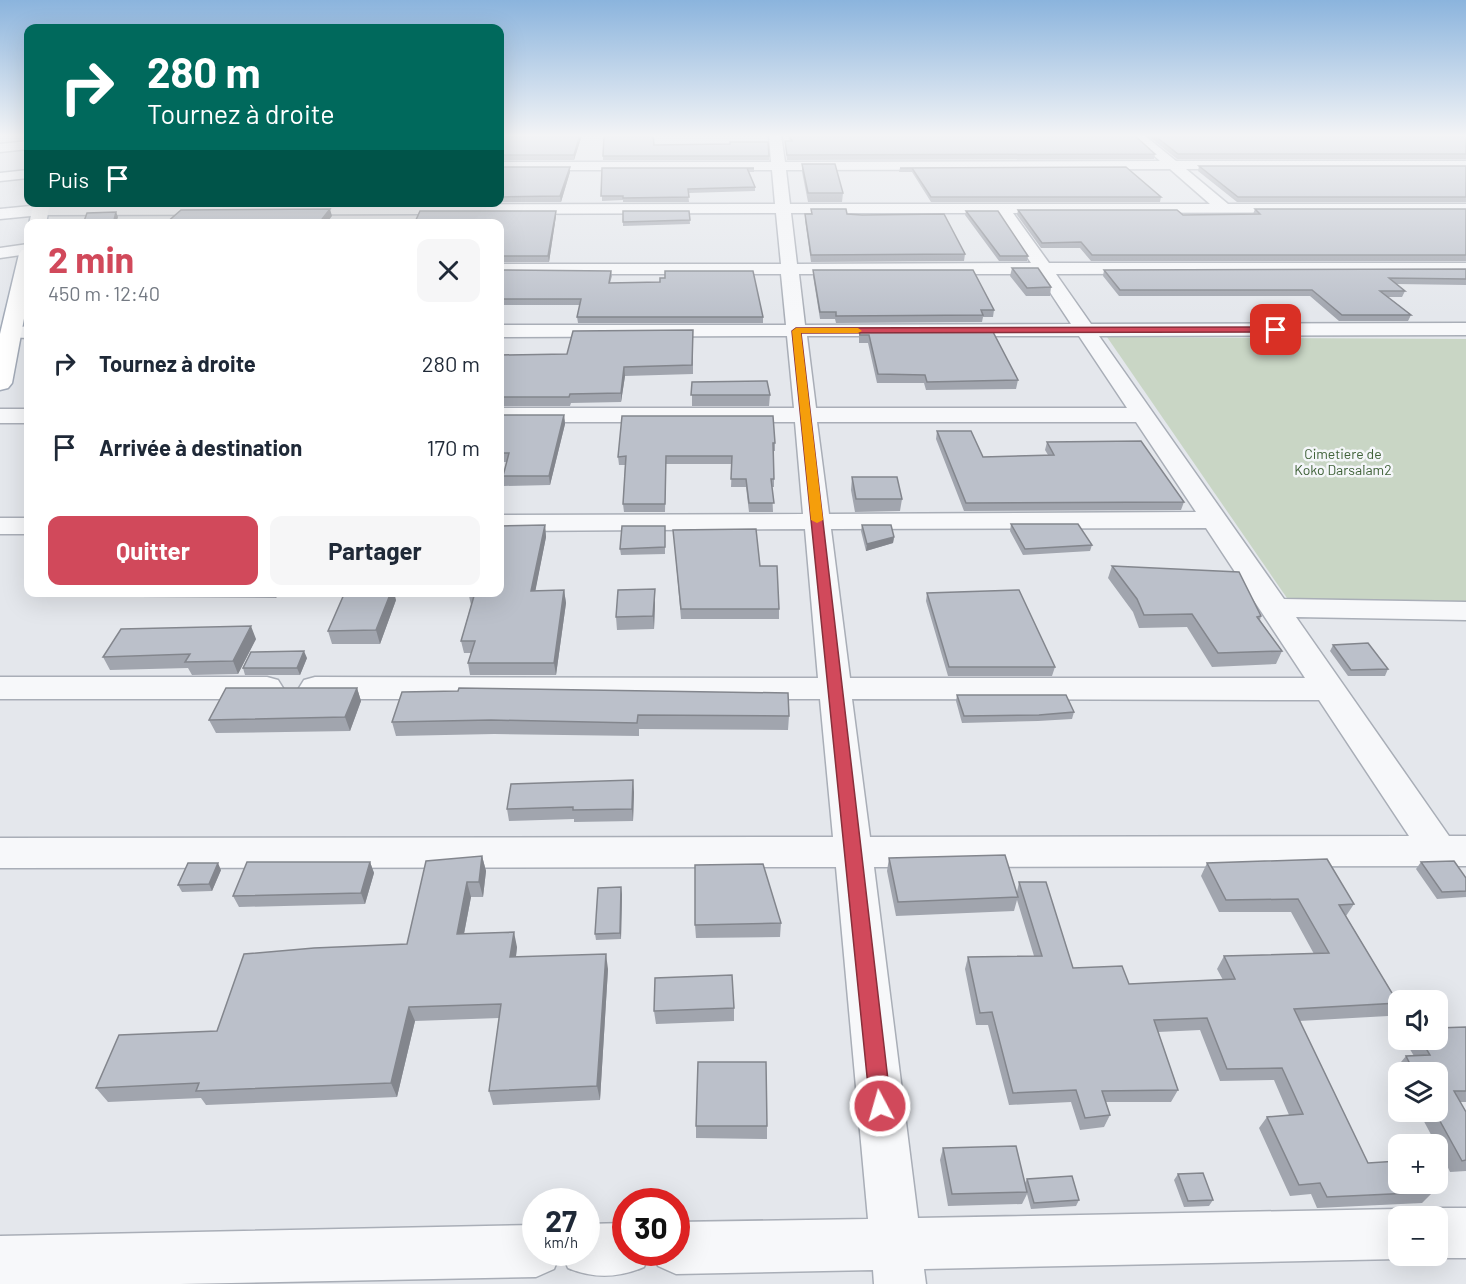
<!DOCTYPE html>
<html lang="fr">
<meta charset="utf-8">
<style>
body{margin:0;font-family:Barlow,sans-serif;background:#f6f6f7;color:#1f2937;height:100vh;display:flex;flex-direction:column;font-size:22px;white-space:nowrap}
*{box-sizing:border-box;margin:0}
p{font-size:20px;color:#747a83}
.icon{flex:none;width:33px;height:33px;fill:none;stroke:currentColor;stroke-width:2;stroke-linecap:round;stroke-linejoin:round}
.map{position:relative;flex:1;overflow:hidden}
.panel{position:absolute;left:24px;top:219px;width:480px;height:378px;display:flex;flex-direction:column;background:#fff;border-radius:12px;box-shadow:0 6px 24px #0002}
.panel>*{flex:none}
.banner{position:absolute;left:24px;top:24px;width:480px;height:183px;border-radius:12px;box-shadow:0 6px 24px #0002;background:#00695c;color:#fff;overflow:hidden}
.controls{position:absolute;left:1388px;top:990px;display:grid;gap:12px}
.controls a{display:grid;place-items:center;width:60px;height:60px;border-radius:12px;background:#fff;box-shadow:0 6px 24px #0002;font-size:30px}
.speed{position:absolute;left:522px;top:1188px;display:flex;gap:12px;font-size:30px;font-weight:700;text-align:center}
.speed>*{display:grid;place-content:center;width:78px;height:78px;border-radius:50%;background:#fff;box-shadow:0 6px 24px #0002;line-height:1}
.speed small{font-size:15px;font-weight:400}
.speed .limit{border:9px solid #d22;background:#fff;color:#111}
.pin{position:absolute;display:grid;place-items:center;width:51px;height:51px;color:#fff;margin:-26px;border-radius:12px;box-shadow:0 3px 9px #0006}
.me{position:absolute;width:66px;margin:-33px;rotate:354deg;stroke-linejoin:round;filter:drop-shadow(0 0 4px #0008)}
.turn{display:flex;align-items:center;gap:21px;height:126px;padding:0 24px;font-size:27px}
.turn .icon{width:78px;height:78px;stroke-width:2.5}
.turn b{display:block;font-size:42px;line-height:51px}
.then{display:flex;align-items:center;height:57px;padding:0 24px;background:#0003;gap:12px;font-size:22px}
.round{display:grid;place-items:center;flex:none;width:63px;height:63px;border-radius:12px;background:#f6f6f7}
.head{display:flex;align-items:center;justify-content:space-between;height:102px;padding:0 24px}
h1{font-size:36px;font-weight:700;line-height:45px;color:#d1495b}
.button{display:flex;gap:12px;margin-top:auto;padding:12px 24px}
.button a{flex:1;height:69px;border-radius:12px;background:#d1495b;color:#fff;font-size:24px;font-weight:700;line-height:69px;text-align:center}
.button a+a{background:#f6f6f7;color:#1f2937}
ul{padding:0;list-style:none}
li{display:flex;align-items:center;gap:18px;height:84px;padding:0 24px}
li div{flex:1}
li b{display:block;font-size:22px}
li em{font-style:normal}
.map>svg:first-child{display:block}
</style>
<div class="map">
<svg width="1466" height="1284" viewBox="0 0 1466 1284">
<rect width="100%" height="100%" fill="#e4e7ec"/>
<path fill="#c9d6c5" d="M1107 337 1466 339V603L1289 601Z"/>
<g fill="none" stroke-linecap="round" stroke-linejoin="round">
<g stroke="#a9aeb7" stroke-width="3">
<path id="street" d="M769 135H781L785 162 1160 161 1131 135H1144L1176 161H1466V169H1186L1228 204H1466V212L1013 213 1049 263H1466V273L1056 274 1091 324 1466 323V335L1099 336 1284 599 1466 602V620L1296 617 1449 836H1466V866L874 867 918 1218 1398 1209 1416 1216H1398V1256H1407L1398 1259 924 1269 926 1284H874L873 1270 676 1274 658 1266 652 1252H676V1222L868 1219 836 867 0 868V838L833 837 820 699H315L304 696 299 688 304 680 315 677 818 678 805 529 500 531V515L803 514 795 422H500V408H794L787 336 500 337V325H786L781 274H500V264H781L776 213 41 215 0 219V209L41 205 775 204 772 170H500V162H771ZM1170 169 1210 204H790L786 170ZM791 213H998L1031 263 797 264ZM799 274H1038L1071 324 805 325ZM807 336H1079L1127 408H816ZM817 422H1136L1196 512 829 514ZM1206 528 1305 678H850L831 529ZM852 699 1319 700 1409 836 870 837Z
M28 141V149L0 152V144Z
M28 170V178L0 181V173Z
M28 244V254L0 258V248Z
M28 326V338L5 337 2 333 5 329Z
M0 409H28V423H0Z
M0 518H28V534H0Z
M0 677H267L278 680 283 688 278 696 267 699H0Z
M1437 1208H1466V1258H1437L1430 1256H1437V1216H1419Z
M626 1223V1252H650L644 1267C618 1278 594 1279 568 1268L561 1252H586V1224Z
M536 1225V1252H561L554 1269 536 1277 180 1284H0V1236Z"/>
</g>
<g stroke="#a3abb8" stroke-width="3">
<path id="primary" d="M34 202H50L46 224H29Z
M28 249V297L12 383 8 388 0 390V334L19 254 22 250Z"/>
</g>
<use href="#street" fill="#f7f8fa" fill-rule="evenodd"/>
<use href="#primary" fill="#fff" fill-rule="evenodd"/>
</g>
<path fill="#a1a5ae" d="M500 135H582L574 160H500Z
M788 135H1134L1155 154 1154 159 787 160 785 141H790Z
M1147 135H1466V159H1177Z
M730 144 769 156V160H603V156L654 145Z
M802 164 843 193 842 202H808L802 172Z
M1199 166H1466V202H1237L1198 171Z
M500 167H570V172L561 202H500Z
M1126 167 1161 197 1160 202H931L912 172H899L900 168Z
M602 168H754V172H749L755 187V191L688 193 689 202H623V200L602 201Z
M811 209 847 214 965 254 964 261 811 262 805 220V214H811Z
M1255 209H1466V261H1091L1080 248H1041L1017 215 1018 210 1183 215 1253 214Z
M556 211V216L549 262H500V224H415V222Z
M623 211H689L690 224 623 226Z
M966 211 1028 256 1027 261H999L965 215Z
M1012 268 1051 287 1050 296H1026L1010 276Z
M1466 269V285L1396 284 1405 291 1402 297H1388L1411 315 1408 321H1339L1310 296H1119L1103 276 1104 270Z
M500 270 611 271 612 276 610 283 763 317V323H578L577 317 580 305H500Z
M813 270 994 310 993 317H983L982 322 836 323 835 319H820L813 276Z
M693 330V374L625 376 621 402 571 403 570 406H500V355L567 354Z
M859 330 1018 380 1016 389 926 390 924 383H877L868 343H859Z
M692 382 770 395 769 406H692Z
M500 415H564L565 424 550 485 504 486 503 476 507 462H500Z
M937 431 983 457 1048 455 1045 450 1047 442 1184 502 1181 510 964 511 936 439Z
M775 443V451H773L774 479V487H772L773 512H749L746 487H731L732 464H666L665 512H624L623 504 625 465H619L618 457Z
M852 477 902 499 900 511 855 512 851 490Z
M1011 524 1092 545 1090 551 1023 555 1010 531Z
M545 525 546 537 535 591 564 590 566 603 556 675H470L468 663 471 653H464L461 641 471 605 469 596Z
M862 525 894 537 893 543 866 551 861 531Z
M665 526V554L621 555 620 549Z
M674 539 760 566 779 609V619H681Z
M1112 566 1261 616 1260 620 1282 651 1276 664 1212 667 1187 627 1139 628 1133 612 1108 578Z
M138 592H279L276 598 140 597Z
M927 593 1055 667 1052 676H948L926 601Z
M396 600 380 644H332L328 631Z
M655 602 654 629 617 630 616 617Z
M256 639 238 674 192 675 188 668 110 670 103 657Z
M1333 645 1388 669 1385 676H1348L1330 651Z
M307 658 300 675H245L243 668Z
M357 688 361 701 350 731 216 733 209 720Z
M402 692 789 716 788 730 639 729V736L494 734 396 736 392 722Z
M957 695 1074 712 1072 719 1038 721 962 723 956 701Z
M634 792 633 821 574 822V819L509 821 507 809Z
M482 856 486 871 483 897H471L464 934 517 947 516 957 608 969 600 1100 493 1105 489 1091 499 1018 415 1021 397 1097 206 1105 201 1098 108 1102 96 1088 407 944Z
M889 858 1017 892 1019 882 1073 968 1129 984 1223 980 1217 969 1224 956 1314 954 1291 912H1219L1201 876 1207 863 1354 904 1346 916 1398 1003 1388 1016 1299 1021 1368 1163 1433 1192 1422 1203 1317 1208 1311 1194 1290 1196 1259 1128 1267 1117 1289 1115 1274 1080 1220 1081 1200 1030 1158 1032 1178 1090 1171 1102H1106L1110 1115 1104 1127 1080 1130 1071 1102 1009 1105 988 1025H976L965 969 968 957 1034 956 1017 900 1014 911 896 916 887 871Z
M370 862 374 873 365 904 239 907 233 896Z
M1421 862 1466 878V897L1437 899 1416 869Z
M221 870 212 891 182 892 178 885Z
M622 894 621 939 596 940 595 934Z
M781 923 780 937 696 938 695 925Z
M734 1008V1021L656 1024 654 1011Z
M1466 1027V1102H1460L1466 1112V1171L1450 1172 1437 1144H1436L1419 1112H1437V1072H1398L1396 1068 1406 1056H1414L1405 1041 1407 1040H1421Z
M696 1126H767V1139L696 1138Z
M943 1148 1025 1183 1027 1179 1079 1200 1076 1206 1031 1209 1027 1194 1022 1204 948 1206 940 1160Z
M1178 1174 1213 1200 1209 1206 1184 1207 1174 1180Z"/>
<path fill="#83868d" d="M580 135H582L574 160V155Z
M570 167V172L561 202 560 196Z
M330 209 332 216 326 224H319Z
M556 211V216L549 262 548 256Z
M116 212 118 217 116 224H113Z
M624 367 625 376 621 402V393Z
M564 415 565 424 550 485 549 476Z
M545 525 546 537 533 603 531 591Z
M894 537 893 543 866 551 867 544Z
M655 589V602L654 629 653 616Z
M564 590 566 603 556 675 554 663Z
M274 592H279L276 598Z
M391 592H394L396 600 380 644 376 630Z
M251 626 256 639 238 674 233 661Z
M304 651 307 658 300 675 297 668Z
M357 688 361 701 350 731 345 717Z
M633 780 634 792 633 821 632 809Z
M482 856 486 871 483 897 479 882Z
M370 862 374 873 365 904 361 893Z
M218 863 221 870 212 891 209 884Z
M467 882 471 897 461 949 457 934Z
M621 887 622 894 621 939 620 933Z
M514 932 517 947 514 972 510 957Z
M606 954 608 969 600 1100 597 1086Z
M409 1007 415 1021 397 1097 391 1083Z"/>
<path fill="#bbc0ca" stroke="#83868d" stroke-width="1.5" d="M500 135H580L574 155H500Z
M604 135H653L654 145 730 144V142H768L769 156H603Z
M790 135H1134L1155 154 787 155 785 141H792Z
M1154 135H1466V154H1178Z
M802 164H835L843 193H808Z
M1199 166H1466V197H1238Z
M500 167H570L560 196 500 197Z
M1126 167 1161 197H931L912 168H900Z
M602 168H754H747L755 187 688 189 689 197 623 198V196H601Z
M330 209 319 223H370V224H165L181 210Z
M811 209H846L847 214 862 215 944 214 965 254 811 255 805 214H812Z
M1255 209H1466V255H1092L1081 242 1042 243 1018 210H1177L1183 215 1260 214Z
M420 211H556L548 256H500V224H418V222H415Z
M623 211H689L690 220 623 222Z
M966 211H998L1028 256H1000Z
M116 212 113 224H83L87 213Z
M1012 268H1038L1051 287 1027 288Z
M1466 269V279L1389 278 1405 291H1380L1411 315H1342L1312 290H1120L1104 270Z
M500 270 611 271 609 283 660 282V278H665V271H753L763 317H577L581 299H500Z
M813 270H973L994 310H981L983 315 836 316V312H820Z
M693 330 692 365 624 367 621 393 570 394 569 397H500V355L567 354 573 331Z
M859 330H992L1018 380 927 382 925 375 878 374 869 335H860Z
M767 381 770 395H691L692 382Z
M500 415H564L549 476H503L509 453H500Z
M622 416H773L775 443H773L774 479H771L774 503H749L746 479H731L732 456H666L665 504H623L626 456 618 457Z
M937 431H971L983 457 1054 455 1047 442 1141 441 1184 502 966 503Z
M852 477H897L902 499H856Z
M1011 524H1078L1092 545 1025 549Z
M545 525 531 591 564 590 554 663H468L475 641H461L474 596H469L470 592H500V526Z
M862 525H891L894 537 867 544Z
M622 526H665V547L620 549Z
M756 529 760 566H777L779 609H681L673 530Z
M1112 566 1239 572 1261 616 1257 617 1282 651 1218 653 1192 614 1144 615 1137 599Z
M655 589 653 616 616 617 618 590Z
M1019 590 1055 667H949L927 593Z
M345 592H391L376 630 328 631Z
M251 626 233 661 185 662 190 654 103 657 121 629Z
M1368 643 1388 669 1351 670 1333 645Z
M304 651 297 668H243L251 652Z
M226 688H357L345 717 209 720Z
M459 688 788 693 789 716 638 715 637 723 491 720 392 722 402 692 458 691Z
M957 695H1066L1074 712 1039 715 964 716Z
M633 780 632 809 573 810V807L507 809 511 784Z
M1005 855 1018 897 898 902 889 858Z
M482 856 479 882H467L457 934 514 932 510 957 606 954 597 1086 489 1091 501 1004 409 1007 391 1083 196 1091 199 1083 96 1088 119 1035 217 1031 244 954 314 948 407 944 426 861Z
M1327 859 1354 904 1339 905 1398 1003 1294 1009 1368 1163 1398 1161V1184H1429L1433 1192 1327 1197 1320 1183 1299 1185 1267 1117 1303 1114 1282 1068 1227 1069 1207 1018 1154 1020 1178 1090 1102 1091 1110 1115 1085 1118 1076 1090 1013 1093 992 1012 980 1013 968 957 1042 956 1019 882H1046L1073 968 1122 966 1129 984 1235 979 1224 956 1329 953 1298 899 1226 900 1207 863Z
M1454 861 1466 878V891L1442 892 1421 862Z
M247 862H370L361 893 233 896Z
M188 863H218L209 884 178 885Z
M763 864 781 923 695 925V865Z
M621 887 620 933 595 934 598 888Z
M732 975 734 1008 654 1011 655 978Z
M1466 1027V1091H1454L1466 1112V1160L1462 1161 1435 1112H1437V1072H1414L1406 1056 1430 1055 1421 1040H1437V1028Z
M698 1062H766L767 1126H696Z
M1016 1146 1027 1192 952 1194 943 1148Z
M1203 1173 1213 1200 1188 1201 1178 1174Z
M1072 1176 1079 1200 1034 1203 1027 1179Z"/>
<linearGradient id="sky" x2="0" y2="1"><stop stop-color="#8bb4dd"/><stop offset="0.43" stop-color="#f3f4f6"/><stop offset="1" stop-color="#f3f4f6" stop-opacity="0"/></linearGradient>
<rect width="1466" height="315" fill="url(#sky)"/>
<path fill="#d1495b" stroke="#882f3b" stroke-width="1.5" d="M1276 327 1280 330 1279 332 801 333 891 1106 888 1114 880 1117 873 1114 870 1106 792 331 796 328Z"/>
<path fill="#f59e0b" d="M796 328H858L862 331 858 333H801L823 520 817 523 811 520 792 331Z"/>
<g text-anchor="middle" stroke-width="5" stroke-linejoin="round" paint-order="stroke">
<g font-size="14" fill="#3f6138" stroke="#f4f6f9">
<text x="1343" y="459">Cimetiere de<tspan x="1343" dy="16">Koko Darsalam2</tspan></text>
</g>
</g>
</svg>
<div class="controls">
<a><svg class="icon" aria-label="sound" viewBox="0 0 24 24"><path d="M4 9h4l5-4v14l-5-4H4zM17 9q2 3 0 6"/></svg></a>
<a><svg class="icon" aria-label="layers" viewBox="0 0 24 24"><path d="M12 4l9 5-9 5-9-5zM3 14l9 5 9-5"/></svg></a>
<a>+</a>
<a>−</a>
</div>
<div class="speed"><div>27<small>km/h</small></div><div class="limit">30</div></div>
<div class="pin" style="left:1276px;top:330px;background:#d93025"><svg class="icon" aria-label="arrive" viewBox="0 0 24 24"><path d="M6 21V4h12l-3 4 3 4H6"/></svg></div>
<svg class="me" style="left:880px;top:1106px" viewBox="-20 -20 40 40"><circle r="17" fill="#d1495b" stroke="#fff" stroke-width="3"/><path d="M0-11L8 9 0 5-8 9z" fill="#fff"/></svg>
<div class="banner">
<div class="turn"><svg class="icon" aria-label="right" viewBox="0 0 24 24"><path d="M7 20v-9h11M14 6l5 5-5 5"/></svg><div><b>280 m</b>Tournez à droite</div></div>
<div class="then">Puis<svg class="icon" aria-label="arrive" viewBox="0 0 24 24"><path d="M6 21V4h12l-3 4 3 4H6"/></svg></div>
</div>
<section class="panel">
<div class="head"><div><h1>2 min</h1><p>450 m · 12:40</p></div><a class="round"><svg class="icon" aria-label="close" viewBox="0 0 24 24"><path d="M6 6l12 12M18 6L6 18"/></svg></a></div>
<ul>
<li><svg class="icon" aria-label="right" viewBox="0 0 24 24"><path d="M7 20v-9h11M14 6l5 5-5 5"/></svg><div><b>Tournez à droite</b></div><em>280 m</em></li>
<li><svg class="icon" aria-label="arrive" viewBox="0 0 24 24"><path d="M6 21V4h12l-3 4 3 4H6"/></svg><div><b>Arrivée à destination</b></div><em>170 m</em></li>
</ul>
<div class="button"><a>Quitter</a><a>Partager</a></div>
</section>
</div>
